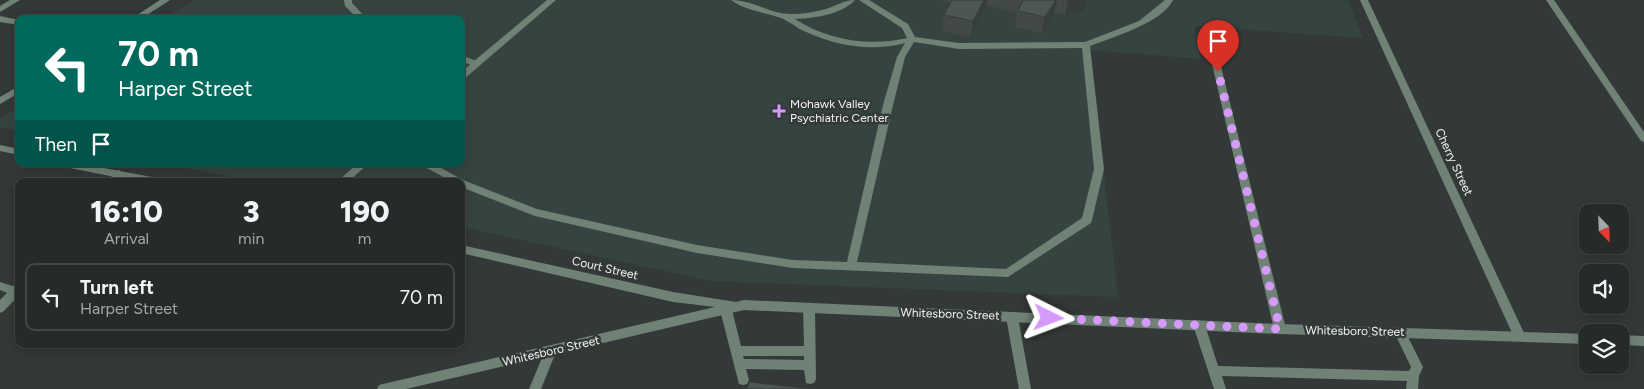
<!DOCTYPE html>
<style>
body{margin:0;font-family:Figtree,sans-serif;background:#323736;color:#f1f3f6;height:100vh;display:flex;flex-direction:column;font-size:19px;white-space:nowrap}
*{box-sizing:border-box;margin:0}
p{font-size:16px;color:#a4a7a8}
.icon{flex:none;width:28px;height:28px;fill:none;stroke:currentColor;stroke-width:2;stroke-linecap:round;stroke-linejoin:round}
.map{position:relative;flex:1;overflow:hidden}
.drawer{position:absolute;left:15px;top:178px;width:450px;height:170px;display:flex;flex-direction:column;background:#262b2a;border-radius:10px;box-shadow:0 2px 12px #0003,0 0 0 1px #424747}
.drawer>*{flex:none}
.guide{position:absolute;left:15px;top:15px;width:450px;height:152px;border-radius:10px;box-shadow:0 2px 12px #0003,0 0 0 1px #424747;background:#00695c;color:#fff;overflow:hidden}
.needle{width:32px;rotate:157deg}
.fabs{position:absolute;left:1579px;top:204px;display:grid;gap:10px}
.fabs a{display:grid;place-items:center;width:50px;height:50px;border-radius:10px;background:#262b2a;box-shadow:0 2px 12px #0003,0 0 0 1px #424747;font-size:25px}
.pin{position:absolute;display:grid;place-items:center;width:42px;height:42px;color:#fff;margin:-51px -21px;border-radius:50% 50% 50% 0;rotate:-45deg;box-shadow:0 0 5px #0007}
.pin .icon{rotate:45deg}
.me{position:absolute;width:55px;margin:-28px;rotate:93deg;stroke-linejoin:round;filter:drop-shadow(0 0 4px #0008)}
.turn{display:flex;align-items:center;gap:18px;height:105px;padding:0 20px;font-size:22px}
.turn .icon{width:65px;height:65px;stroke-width:2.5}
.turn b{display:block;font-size:35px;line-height:42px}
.then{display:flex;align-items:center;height:48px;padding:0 20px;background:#0003;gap:10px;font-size:19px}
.eta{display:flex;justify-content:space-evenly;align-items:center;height:85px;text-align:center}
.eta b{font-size:30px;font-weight:800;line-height:35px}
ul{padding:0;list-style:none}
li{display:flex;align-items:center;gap:15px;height:68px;margin:0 10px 8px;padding:0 10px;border:2px solid #424747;border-radius:10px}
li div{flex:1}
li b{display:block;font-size:19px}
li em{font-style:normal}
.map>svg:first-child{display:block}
</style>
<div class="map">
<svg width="1644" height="389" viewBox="0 0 1644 389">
<rect width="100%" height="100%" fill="#333938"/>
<path fill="#364441" d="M194 0H1348L1363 38 1194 26 1201 59 1090 50 1118 297 712 281 461 227V181H251L169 164H461V19H163Z
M19 107V131L0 127V119Z"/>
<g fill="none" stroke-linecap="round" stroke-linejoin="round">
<path fill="#708175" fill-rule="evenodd" d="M10 0H20L0 12V6Z
M344 0H352V3L367 19H358L345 6Z
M731 0C753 0 770 14 791 14 803 14 815 12 826 9 836 6 844 0 855 0 841 15 814 18 795 19 827 40 869 47 907 38L902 28 859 0H869L908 24 915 37 959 43 1085 42 1139 21 1165 0H1173C1162 23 1113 37 1090 46L1104 169 1092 220 1091 223 1008 277 793 268 697 253 535 216 461 187V181H451L423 166 421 164H434L463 180 537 209 697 245 793 260 847 262 883 105 897 57 905 43C872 52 835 46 804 31 797 28 789 21 781 18 766 13 744 10 731 0ZM914 42 959 49 1082 48 1094 169 1082 218 1006 269 857 262 893 105 905 57Z
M0 16 19 20V25L0 22Z
M461 55 479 62 480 64 476 67 461 61Z
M809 303 813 305 815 308 816 379 814 383 810 384 806 383 804 370 746 369 749 380 747 384 743 385 739 384 720 310 722 307 726 305 730 307 732 310 741 346H804L803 308 805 305ZM743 356H804V360L744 359Z
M1199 320 1203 322 1205 325 1218 366 1409 371 1411 367 1394 332 1396 329 1400 327 1404 329 1423 367 1419 376 1418 389H1406L1407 381 1222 376 1226 389H1214L1193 325 1195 322Z"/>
<path fill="#708175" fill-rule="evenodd" d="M160 0H170L141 19H131Z
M547 0H556L464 79 461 80V72Z
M1360 0H1368L1525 335 1523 338 1519 340 1515 338 1513 335Z
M1546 0H1554L1644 132V142L1641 141Z
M1209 31 1213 34 1286 329 1284 332 1280 334 1276 332 1274 329 1205 34Z
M19 86V93L0 104V97Z
M357 164H368L349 181H338Z
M119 170 124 174 118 181H108L116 171Z
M0 282 13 286 19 283V295L4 311 0 313V300L7 293 0 290Z
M1012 312 1016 314 1018 317 1031 389H1019L1006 317 1008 314Z
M550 347 554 348 556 352 541 389H529L546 348Z"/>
<path fill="#708175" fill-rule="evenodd" d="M0 145 19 149V155L0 151Z
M60 164H82L152 177 157 181H135L65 167Z
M461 245 673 292 736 302 744 300 1280 324 1588 334V344L1280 334 744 310 406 389H377L379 385 383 384 715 307 673 302 461 253Z
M1620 335 1644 336V346L1620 345Z"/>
</g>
<path fill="#434949" d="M939 0H1088L1084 12 1079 13 1065 15 1054 13 1042 33 1015 27 1017 13 986 5 971 37 942 31 944 15 950 3Z"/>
<path fill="#373c3c" d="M984 0H987L986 5 971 37 973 21Z
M1056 0H1057L1054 13 1042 33 1045 17Z
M1068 0H1088L1084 12 1079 13 1065 15Z"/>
<path fill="#4e5555" stroke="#373c3c" d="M952 0H984L973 21 944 15Z
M1023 0H1056L1045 17 1018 11Z
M749 382 813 389H747Z"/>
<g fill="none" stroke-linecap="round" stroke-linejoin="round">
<path stroke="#d69bfa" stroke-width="9" stroke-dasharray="0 16.2" d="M1049 318 1280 329 1218 71"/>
</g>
<path fill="#d69bfa" stroke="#333938" stroke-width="2" d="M776.5 103.5h5v5h5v5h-5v5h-5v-5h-5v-5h5z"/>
<g text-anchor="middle" stroke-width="5" stroke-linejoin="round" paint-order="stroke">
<g font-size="12" fill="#f0f4f3" stroke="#333938" text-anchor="start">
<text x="790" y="108">Mohawk Valley<tspan x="790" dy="14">Psychiatric Center</tspan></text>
</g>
<g font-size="12" fill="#f0f4f3" stroke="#333938">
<text transform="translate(1454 162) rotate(65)" y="4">Cherry Street</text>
<text transform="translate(605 268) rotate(13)" y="4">Court Street</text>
<text transform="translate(950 314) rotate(2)" y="4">Whitesboro Street</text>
<text transform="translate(1355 331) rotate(1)" y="4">Whitesboro Street</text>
<text transform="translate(551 351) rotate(-13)" y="4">Whitesboro Street</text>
</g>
</g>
</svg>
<div class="fabs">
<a><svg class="needle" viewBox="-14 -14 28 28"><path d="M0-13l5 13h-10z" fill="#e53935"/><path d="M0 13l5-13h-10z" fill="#a4a7a8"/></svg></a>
<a><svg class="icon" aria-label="sound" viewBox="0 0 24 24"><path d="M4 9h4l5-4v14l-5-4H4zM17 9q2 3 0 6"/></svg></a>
<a><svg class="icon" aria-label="layers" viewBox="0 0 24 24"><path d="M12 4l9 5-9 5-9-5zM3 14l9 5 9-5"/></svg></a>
</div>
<div class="pin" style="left:1218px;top:71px;background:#d93025"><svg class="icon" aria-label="arrive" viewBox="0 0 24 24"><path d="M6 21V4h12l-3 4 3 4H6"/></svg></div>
<svg class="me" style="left:1049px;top:318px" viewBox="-20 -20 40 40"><path d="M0-17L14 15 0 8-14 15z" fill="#d69bfa" stroke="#fff" stroke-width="4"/></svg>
<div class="guide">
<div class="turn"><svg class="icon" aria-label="left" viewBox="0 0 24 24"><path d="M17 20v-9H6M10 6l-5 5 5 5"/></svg><div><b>70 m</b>Harper Street</div></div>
<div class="then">Then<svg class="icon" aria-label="arrive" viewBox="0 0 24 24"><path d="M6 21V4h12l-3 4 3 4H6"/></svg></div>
</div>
<section class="drawer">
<div class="eta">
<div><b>16:10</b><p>Arrival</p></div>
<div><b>3</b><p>min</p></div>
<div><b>190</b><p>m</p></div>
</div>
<ul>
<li><svg class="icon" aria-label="left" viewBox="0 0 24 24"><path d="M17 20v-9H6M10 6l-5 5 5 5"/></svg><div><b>Turn left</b><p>Harper Street</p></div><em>70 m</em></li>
</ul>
</section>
</div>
